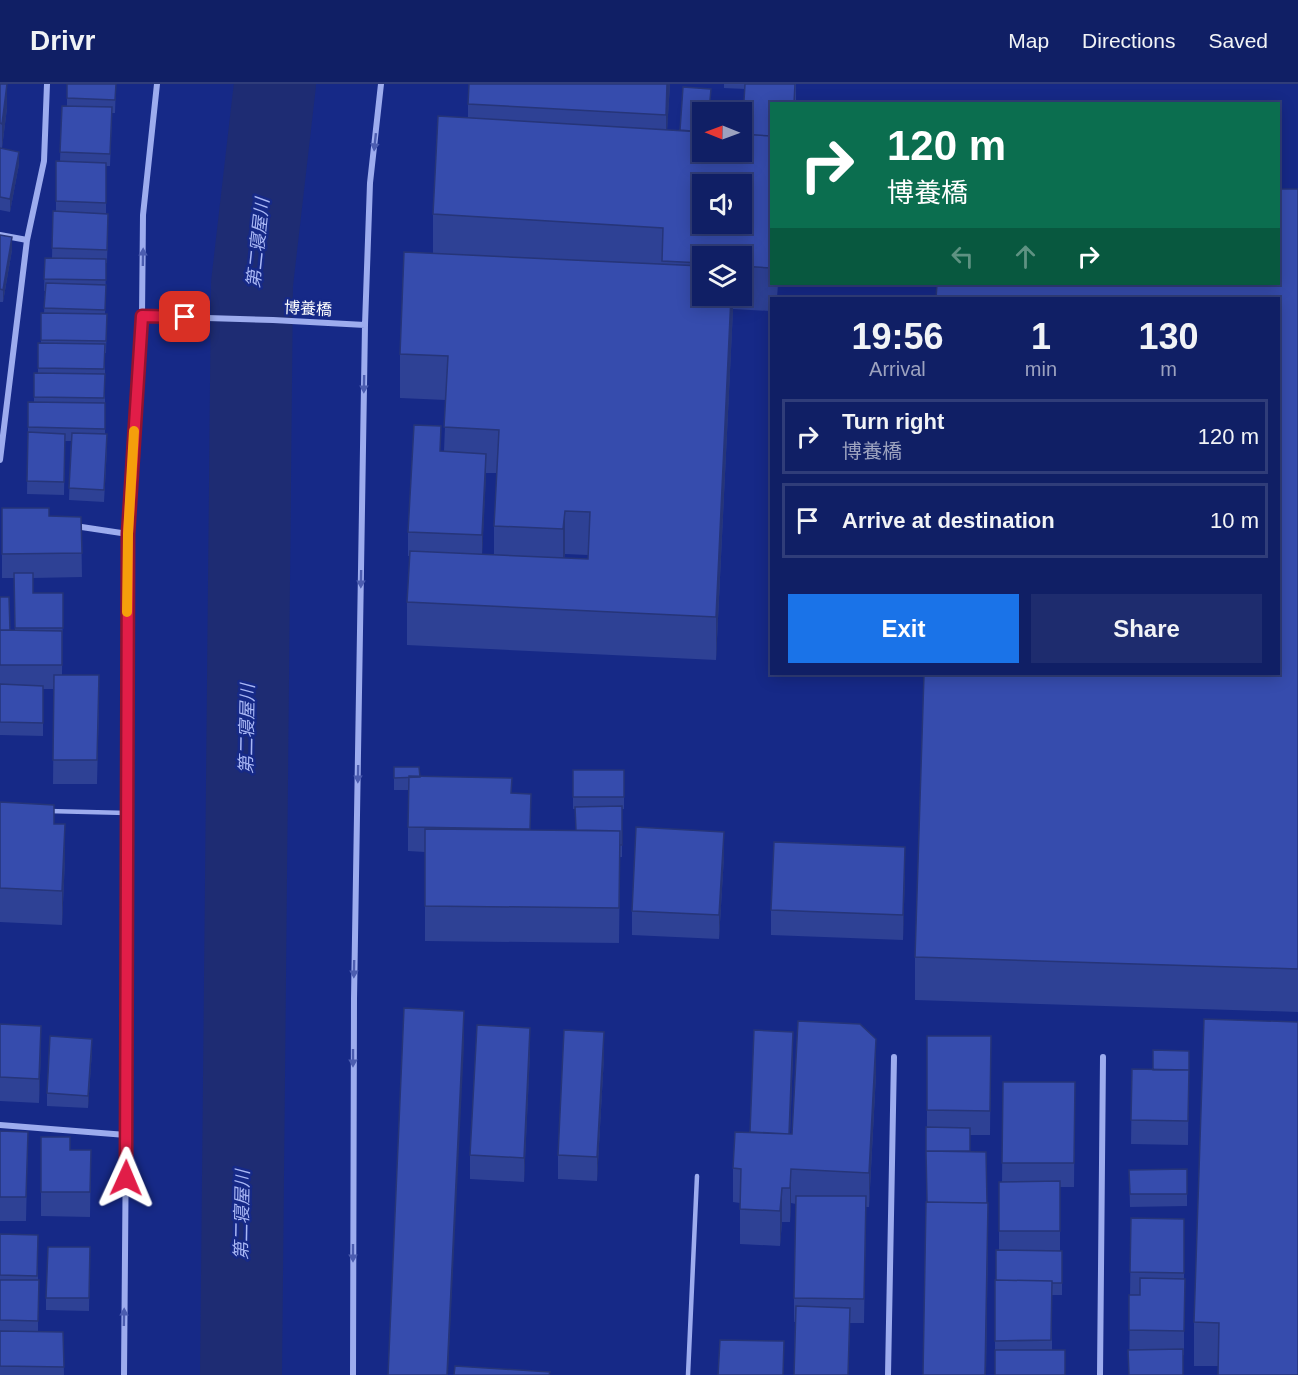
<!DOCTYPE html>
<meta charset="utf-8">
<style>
body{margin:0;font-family:Helvetica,"Noto Sans JP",sans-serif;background:#1e2c6e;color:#f1f3f6;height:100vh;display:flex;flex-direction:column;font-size:22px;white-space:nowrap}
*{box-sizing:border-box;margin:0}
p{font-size:20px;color:#9ca2bf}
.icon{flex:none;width:33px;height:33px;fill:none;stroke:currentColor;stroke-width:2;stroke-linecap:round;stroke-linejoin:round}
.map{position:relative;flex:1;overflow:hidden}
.panel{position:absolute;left:770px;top:213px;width:510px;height:378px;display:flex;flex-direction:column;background:#101f65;border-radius:0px;box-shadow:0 3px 15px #0003,0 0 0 2px #303d79}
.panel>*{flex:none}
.hud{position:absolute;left:770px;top:18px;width:510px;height:183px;border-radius:0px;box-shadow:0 3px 15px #0003,0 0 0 2px #303d79;background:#0b6e4f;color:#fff;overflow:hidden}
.needle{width:39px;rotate:271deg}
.fabs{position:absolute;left:692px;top:18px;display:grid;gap:12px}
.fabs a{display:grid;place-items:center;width:60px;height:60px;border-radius:0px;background:#101f65;box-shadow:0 3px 15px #0003,0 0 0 2px #303d79;font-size:30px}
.pin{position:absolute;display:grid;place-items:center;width:51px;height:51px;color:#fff;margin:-26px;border-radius:12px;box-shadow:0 3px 9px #0006}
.me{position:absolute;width:66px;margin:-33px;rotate:1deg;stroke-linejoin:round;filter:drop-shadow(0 0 4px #0008)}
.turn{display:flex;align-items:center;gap:21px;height:126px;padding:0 18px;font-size:27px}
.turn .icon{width:78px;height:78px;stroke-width:2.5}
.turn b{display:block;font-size:42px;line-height:51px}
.lanes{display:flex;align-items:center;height:57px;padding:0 18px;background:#0003;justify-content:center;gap:30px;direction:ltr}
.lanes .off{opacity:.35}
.eta{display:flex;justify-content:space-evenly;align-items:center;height:102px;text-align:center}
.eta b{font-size:36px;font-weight:700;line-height:42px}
.action{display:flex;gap:12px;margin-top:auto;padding:12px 18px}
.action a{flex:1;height:69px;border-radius:0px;background:#1a73e8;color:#fff;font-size:24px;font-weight:700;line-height:69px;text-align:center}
.action a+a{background:#1e2c6e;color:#f1f3f6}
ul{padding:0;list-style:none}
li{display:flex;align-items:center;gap:18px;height:75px;margin:0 12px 9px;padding:0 6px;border:3px solid #303d79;border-radius:0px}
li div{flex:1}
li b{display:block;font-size:22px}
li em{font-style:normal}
header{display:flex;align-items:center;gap:36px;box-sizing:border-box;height:84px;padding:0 30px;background:#101f65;border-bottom:2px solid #303d79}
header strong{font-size:28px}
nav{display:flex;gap:33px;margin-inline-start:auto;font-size:21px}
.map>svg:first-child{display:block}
</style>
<header>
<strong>Drivr</strong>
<nav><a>Map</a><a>Directions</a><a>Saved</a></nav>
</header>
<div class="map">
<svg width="1298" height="1291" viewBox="0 0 1298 1291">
<rect width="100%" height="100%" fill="#162987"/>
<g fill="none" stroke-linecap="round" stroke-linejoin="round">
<path stroke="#1e2c73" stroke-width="82" d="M241 1291 252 200 275 0"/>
<path stroke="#9dacee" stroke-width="4.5" d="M48 727 127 729
M688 1291 697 1092"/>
<path stroke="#9dacee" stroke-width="6" d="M0 151 27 156
M142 232 273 236 365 241
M0 376 27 156 44 77 47 0
M75 442 128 450
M0 1041 126 1051
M124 1291 126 1051 128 450 142 232 143 131 157 0
M353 1291 354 915 365 241 370 99 381 0
M888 1291 894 973
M1100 1291 1103 973"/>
</g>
<path fill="#2e4195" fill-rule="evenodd" d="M0 0 7 24 2 64H0Z
M67 0H116L115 29H112L110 82H106V129L108 142 107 179H106L105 230H107L106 269H105V350L107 363 104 418 69 416 71 357H65L64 411 27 410 28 343 34 318V289H38V259H41V229H44L45 207H44L45 174H52L53 127H56V77H60L62 22H67Z
M670 0 667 46H680L711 18 702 68 742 50 745 5 724 4V0H796V20H771V200H778L777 214H771V227L733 225 716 576 407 561V518L410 472H408V448L441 367H444L446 316 400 314V270L433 169V130L468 34V20ZM702 172H741V212H702ZM486 389H497L494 442V471L482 470ZM565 470 588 471V475L564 474Z
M0 64 19 80 10 128 0 126Z
M1298 105V928L915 916V873Z
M0 151 12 166 3 218H0Z
M2 424 49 432 81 433 82 493 33 494V509H63L62 591 99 616 97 700H53L54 605H43V652L0 651V513L10 546 15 547 14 494H2Z
M394 683 420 693 512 709 530 746H576L575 725H573V686H624V725H622V773H620L619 859 425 857V768L408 767V706H394Z
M0 718 54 740 65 775 62 841 0 838Z
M724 772 719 855 632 851V827Z
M905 787 903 856 771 851V826Z
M1298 938 1218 1282H1194V1238Z
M0 940 41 966 39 1019 0 1017Z
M927 952H991L990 1051H970V1067L987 1119 988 1153 986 1291H923L927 1118 926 1071 927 1043Z
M92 967 88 1024 47 1022V1009Z
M1189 967 1188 1061 1131 1060 1132 985 1153 986Z
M530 969 524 1098 470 1095V1071Z
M604 972 597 1097 558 1095V1071Z
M793 972 790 1050H792L876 990 869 1123H866L864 1239H850L848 1291H794L795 1238H794V1214L796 1120 791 1119 790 1138H782L780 1162 740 1160V1119L733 1118V1084L750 1048Z
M1003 998H1075L1074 1103H1060V1167H1062V1211H1052V1266L995 1281V1196H996L999 1166V1098H1002Z
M0 1047 28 1048 26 1137H0Z
M41 1053 70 1066H91L90 1133 41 1132Z
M1187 1085V1122L1130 1123 1129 1086Z
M1131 1134 1184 1135V1271L1129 1291Z
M0 1150 38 1151V1248H63L64 1291H0Z
M90 1163 89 1227 46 1226V1214Z"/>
<path fill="#263579" d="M7 0V24L2 64V40Z
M667 0H670L666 66V31Z
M19 68V80L10 128V115Z
M12 153V166L3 218V206Z
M731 212H733V227L716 576V533Z
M486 370V394L482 475V451Z
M565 427V470L563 489V445Z
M65 740V775L62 841V807Z
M724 748V772L719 855V831Z
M905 763V787L903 856V831Z
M464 927V962L448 1291H447Z
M41 942V966L39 1019V995Z
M530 944V969L524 1098V1074Z
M604 948V972L597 1097V1073Z
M793 948V972L789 1080V1056Z
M92 955V967L88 1024V1012Z
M876 955V990L869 1123V1089Z
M791 1085V1119L790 1138V1104Z
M782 1104V1138L780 1162V1127Z
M988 1119 986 1291H985Z"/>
<path fill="#364cad" stroke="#263579" stroke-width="1.5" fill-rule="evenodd" d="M0 0H7L2 40 0 39Z
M67 0H116L115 16 67 14Z
M469 0H667L666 31 468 20Z
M745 0H795L794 20H771V52L742 50Z
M683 3 711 5 709 28H702V48L680 46Z
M62 22 112 23 110 70 60 68Z
M719 22 738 23 737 28H719Z
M438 32 702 48V68H741V50L771 52V184L741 182V172H702V179L662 177 663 144 433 130ZM702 100H741V140H702Z
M0 64 19 68 10 115 0 113Z
M56 77 106 79V119L56 117Z
M1278 105H1298V885L915 873 924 590H1278V214H936L937 200H1278Z
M53 127 108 130 107 166 52 164Z
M0 151 12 153 3 206 0 205Z
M404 168 702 182V212H731L716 533 407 518 410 467 588 475 590 428 565 427 563 445 494 442 499 346 444 343 448 272 400 270Z
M45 174 106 175V196L44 195Z
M46 199 106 201 105 226 44 224Z
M41 229 107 230 106 257 41 256Z
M38 259 105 260 104 285 38 284Z
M34 289 105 290 104 314 34 313Z
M28 318 105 319V345L28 343Z
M414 341 441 342 440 367 486 370 482 451 408 448Z
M28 348 65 350 64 398 27 397Z
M72 349 107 350 104 406 69 404Z
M2 424H49V432L81 433 82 469 2 470Z
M14 489H33V509H63V544H15Z
M0 513H9L10 546H0Z
M0 546 62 547V581H0Z
M54 591H99L97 676H53Z
M0 600 43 602V639L0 638Z
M394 683H419L420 693 394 694Z
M573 686H624V713H573Z
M409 692 512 694 511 709 531 710 530 745 408 743Z
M0 718 54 721V740H65L62 807 0 804Z
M622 722V761H620V747L576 746 575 723Z
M636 743 724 748 719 831 632 827Z
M425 745 620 747 619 824 425 822Z
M774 758 905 763 903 831 771 826Z
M404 924 464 927 447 1291H388Z
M1204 935 1298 938V1291H1218L1219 1239 1194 1238Z
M798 937 860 940 876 955 869 1089 791 1085 790 1104H782L780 1127 740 1125 741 1085 733 1084 735 1048 792 1050Z
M0 940 41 942 39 995 0 993Z
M477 941 530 944 524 1074 470 1071Z
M564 946 604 948 597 1073 558 1071Z
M754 946 793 948 789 1050 750 1048Z
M50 952 92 955 88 1012 47 1009Z
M927 952H991L990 1027 927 1026Z
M1153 966 1189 967V986H1153Z
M1132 985 1189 986 1188 1037 1131 1036Z
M1003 998H1075L1074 1079H1002Z
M926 1043 970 1044V1067H926V1071Z
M0 1047 28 1048 26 1113H0Z
M41 1053H70V1066H91L90 1108H41Z
M926 1067 986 1068 987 1119 927 1118Z
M1187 1085V1110H1130L1129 1086Z
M1060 1097V1147H999V1098Z
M796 1112H866L864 1215 794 1214Z
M926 1118 988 1119 985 1291H923Z
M1131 1134 1184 1135V1189L1130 1188Z
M0 1150 38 1151 37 1192 0 1191Z
M48 1163H90L89 1214H46Z
M996 1166 1062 1167V1199H1052V1197L996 1196Z
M1140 1194 1185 1195 1184 1247 1129 1246V1211H1140Z
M0 1196H39L38 1237 0 1236Z
M995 1196 1052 1197 1051 1256 995 1257Z
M796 1222 850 1224 848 1291H794Z
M0 1247 63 1248 64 1283 0 1282Z
M720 1256 784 1257 783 1291H718Z
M1183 1265V1291H1129L1128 1266Z
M995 1266H1065V1291H995Z
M455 1282 550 1288 549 1291H454Z"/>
<defs><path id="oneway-solid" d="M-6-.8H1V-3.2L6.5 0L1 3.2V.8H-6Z" transform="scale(1.5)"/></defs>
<g fill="#4c5db0">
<use href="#oneway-solid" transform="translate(375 58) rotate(96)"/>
<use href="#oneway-solid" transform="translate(143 173) rotate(-89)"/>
<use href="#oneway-solid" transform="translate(364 300) rotate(91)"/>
<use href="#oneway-solid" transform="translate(361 495) rotate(91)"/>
<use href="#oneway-solid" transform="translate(358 690) rotate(91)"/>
<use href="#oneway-solid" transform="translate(354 885) rotate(91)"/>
<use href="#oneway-solid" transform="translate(353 974) rotate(90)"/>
<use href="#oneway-solid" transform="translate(353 1169) rotate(90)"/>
<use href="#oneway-solid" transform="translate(124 1233) rotate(-89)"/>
</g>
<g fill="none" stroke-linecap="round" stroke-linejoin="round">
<g stroke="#92132f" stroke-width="15">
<path id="route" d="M126 1094 128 450 142 232 185 233"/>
</g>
<use href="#route" stroke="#e11d48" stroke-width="10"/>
<path stroke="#f59e0b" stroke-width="10" d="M127 528 128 450 134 347"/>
</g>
<g text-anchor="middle" stroke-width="5" stroke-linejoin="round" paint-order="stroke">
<g font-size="16" fill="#fff" stroke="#162987">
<text transform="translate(308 224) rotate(3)" y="6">博養橋</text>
</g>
<g font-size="18" font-style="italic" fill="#a9b7f5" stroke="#162987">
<text transform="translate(258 159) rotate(-84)" y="6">第二寝屋川</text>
<text transform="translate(247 645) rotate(-89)" y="6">第二寝屋川</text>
<text transform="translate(242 1131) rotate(-89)" y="6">第二寝屋川</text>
</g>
</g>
</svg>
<div class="fabs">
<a><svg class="needle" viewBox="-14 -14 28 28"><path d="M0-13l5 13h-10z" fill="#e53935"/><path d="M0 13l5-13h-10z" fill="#9ca2bf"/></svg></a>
<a><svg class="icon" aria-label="sound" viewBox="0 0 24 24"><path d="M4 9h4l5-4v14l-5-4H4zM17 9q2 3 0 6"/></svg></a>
<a><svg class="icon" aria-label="layers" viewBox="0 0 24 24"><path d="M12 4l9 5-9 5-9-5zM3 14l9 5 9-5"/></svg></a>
</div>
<div class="pin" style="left:185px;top:233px;background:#d93025"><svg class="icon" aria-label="arrive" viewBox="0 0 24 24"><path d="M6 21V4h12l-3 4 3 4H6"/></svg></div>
<svg class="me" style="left:126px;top:1094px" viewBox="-20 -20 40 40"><path d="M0-17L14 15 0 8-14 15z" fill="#e11d48" stroke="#fff" stroke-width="4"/></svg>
<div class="hud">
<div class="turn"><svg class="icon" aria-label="right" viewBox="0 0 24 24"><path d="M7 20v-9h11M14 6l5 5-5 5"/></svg><div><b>120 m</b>博養橋</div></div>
<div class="lanes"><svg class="icon off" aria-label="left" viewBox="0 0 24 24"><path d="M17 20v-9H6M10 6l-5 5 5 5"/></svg><svg class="icon off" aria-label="ahead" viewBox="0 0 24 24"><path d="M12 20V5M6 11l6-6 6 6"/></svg><svg class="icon" aria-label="right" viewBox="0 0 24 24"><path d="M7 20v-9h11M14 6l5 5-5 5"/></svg></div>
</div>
<section class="panel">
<div class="eta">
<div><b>19:56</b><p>Arrival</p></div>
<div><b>1</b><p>min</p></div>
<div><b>130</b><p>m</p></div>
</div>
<ul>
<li><svg class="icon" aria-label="right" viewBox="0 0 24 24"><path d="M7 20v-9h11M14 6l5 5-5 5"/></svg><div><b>Turn right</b><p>博養橋</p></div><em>120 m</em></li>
<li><svg class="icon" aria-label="arrive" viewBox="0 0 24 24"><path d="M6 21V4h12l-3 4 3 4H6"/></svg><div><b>Arrive at destination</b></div><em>10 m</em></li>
</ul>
<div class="action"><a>Exit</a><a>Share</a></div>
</section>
</div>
